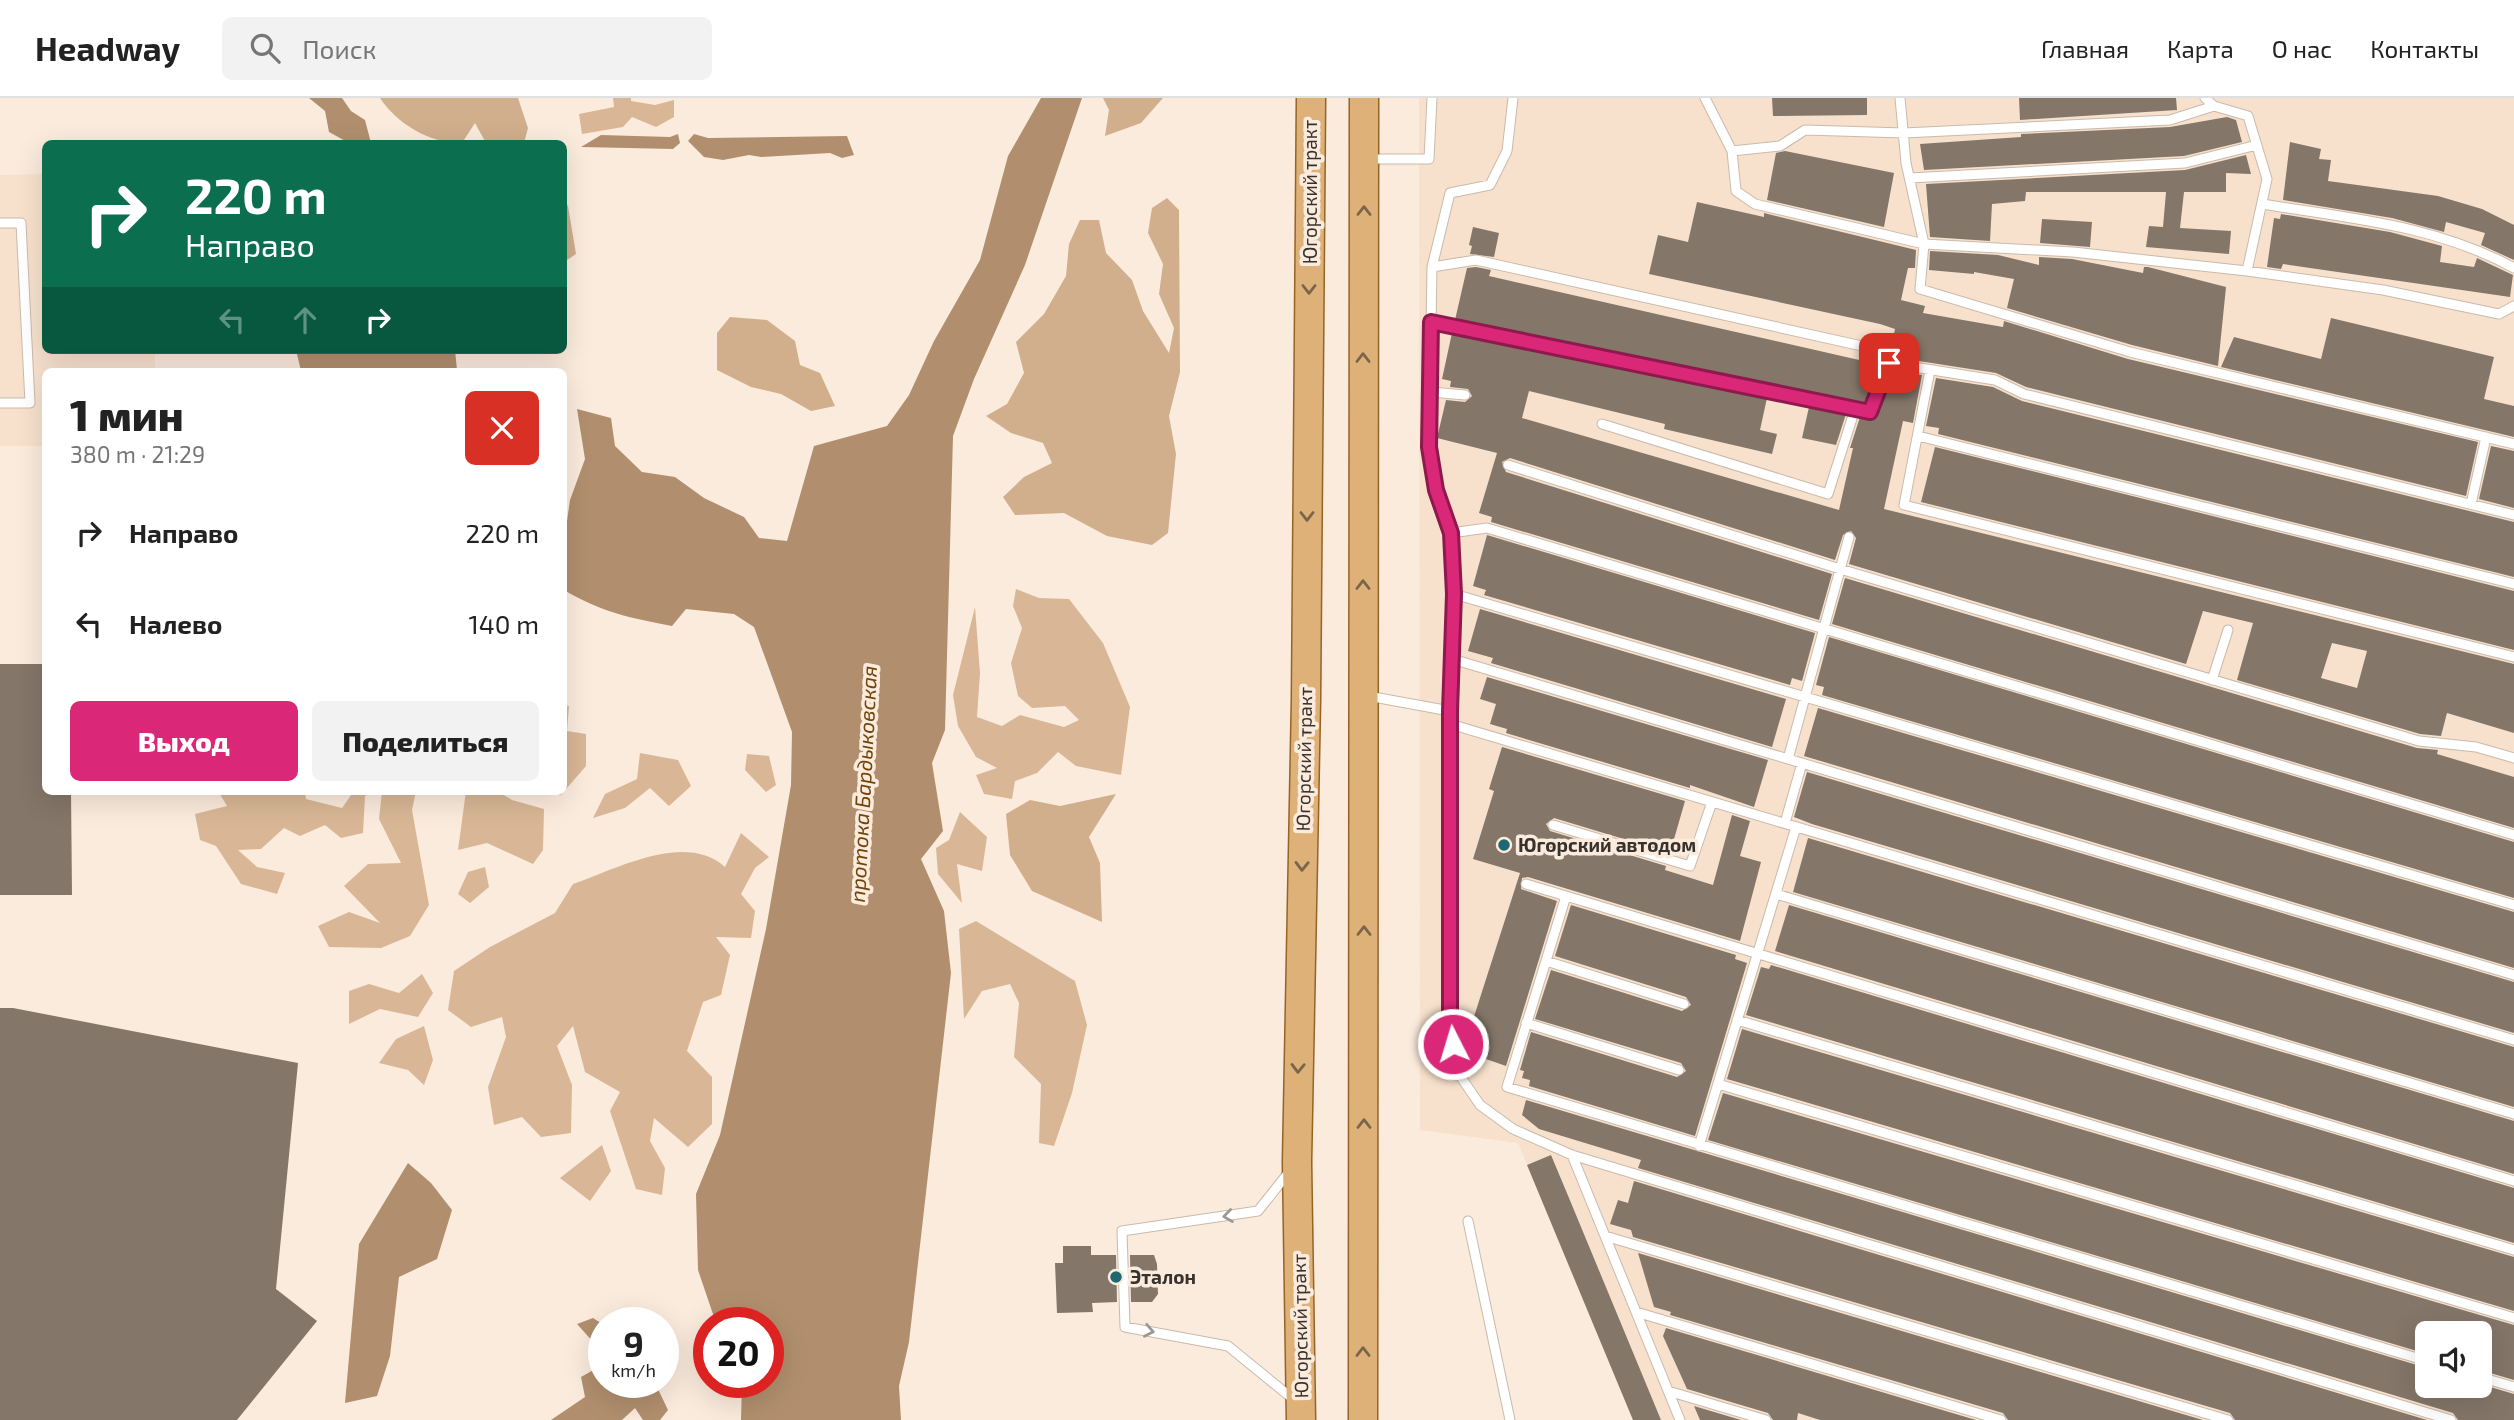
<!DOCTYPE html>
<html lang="ru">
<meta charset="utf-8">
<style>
body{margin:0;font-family:"Exo 2",sans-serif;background:#f2f2f2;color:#222;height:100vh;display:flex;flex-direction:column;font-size:26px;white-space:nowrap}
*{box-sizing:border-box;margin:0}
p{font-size:23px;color:#767676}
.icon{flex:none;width:38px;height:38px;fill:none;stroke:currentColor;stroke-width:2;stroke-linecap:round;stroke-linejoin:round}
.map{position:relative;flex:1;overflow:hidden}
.side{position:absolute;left:42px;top:270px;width:525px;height:427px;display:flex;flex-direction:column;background:#fff;border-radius:10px;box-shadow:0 7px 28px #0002}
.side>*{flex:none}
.hud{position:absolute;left:42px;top:42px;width:525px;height:214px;border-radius:10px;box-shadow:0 7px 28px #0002;background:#0b6e4f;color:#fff;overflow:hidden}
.fabs{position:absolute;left:2415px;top:1223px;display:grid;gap:14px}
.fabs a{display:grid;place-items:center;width:77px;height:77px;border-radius:10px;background:#fff;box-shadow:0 7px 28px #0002;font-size:35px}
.speed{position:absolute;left:588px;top:1209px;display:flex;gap:14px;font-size:35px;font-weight:700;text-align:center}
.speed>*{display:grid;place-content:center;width:91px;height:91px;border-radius:50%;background:#fff;box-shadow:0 7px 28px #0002;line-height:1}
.speed small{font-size:18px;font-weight:400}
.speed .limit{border:10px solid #d22;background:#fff;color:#111}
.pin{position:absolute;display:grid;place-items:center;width:60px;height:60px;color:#fff;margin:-30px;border-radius:14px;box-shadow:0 4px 10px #0006}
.me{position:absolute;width:77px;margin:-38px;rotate:355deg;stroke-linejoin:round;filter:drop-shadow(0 0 5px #0008)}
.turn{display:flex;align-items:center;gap:24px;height:147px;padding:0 28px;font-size:32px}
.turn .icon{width:91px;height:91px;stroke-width:2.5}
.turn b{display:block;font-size:49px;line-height:60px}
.lanes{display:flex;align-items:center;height:66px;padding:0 28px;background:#0003;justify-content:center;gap:35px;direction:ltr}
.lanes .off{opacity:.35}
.round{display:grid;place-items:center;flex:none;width:74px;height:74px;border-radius:10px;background:#f2f2f2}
.head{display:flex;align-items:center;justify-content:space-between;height:119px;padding:0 28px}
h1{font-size:42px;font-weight:800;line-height:52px}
.button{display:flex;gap:14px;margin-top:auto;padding:14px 28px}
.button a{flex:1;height:80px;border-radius:10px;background:#db2777;color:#fff;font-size:28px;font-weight:800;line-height:80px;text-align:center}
.button a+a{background:#f2f2f2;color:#222}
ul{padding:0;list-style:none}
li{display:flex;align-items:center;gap:21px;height:91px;padding:0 28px}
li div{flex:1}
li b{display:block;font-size:26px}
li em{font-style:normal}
header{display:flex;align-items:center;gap:42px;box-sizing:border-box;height:98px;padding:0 35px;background:#fff;border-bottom:2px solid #e0e0e0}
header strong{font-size:33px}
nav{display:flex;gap:38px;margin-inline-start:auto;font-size:24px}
.search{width:490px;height:63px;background:#f2f2f2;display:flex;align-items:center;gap:18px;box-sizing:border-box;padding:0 24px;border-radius:10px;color:#767676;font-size:26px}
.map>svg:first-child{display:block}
</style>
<header>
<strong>Headway</strong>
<div class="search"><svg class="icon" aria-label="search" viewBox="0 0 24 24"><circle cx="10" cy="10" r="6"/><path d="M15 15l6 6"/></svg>Поиск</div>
<nav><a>Главная</a><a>Карта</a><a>О нас</a><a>Контакты</a></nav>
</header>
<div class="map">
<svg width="2514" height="1322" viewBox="0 0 2514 1322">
<rect width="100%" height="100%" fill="#fbebdd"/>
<path fill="#f7e1cd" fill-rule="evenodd" d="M1419 0H2514V1322H1633L1518 1045 1420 1032ZM2427 1236H2480V1288H2427Z
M45 76 46 252H155V273H46L45 348H0V77Z"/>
<path fill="#d9b796" d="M613 0H631V3L655 7 674 2V19L656 29 632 19 623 29 582 36 579 16 614 9Z
M1016 491 1039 500 1069 501 1103 545 1130 609 1121 677 1076 668 1058 654 1037 675 1015 683 1012 701 984 696 976 677 997 670 976 659 958 628 953 597 975 509 980 575 977 619 1002 628 1020 617 1064 629 1079 622 1065 608 1032 610 1018 598 1011 565 1022 530 1013 508Z
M569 608 567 633 586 636V668L561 697 544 693H564V609Z
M640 655 678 662 691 688 669 708 650 690 625 710 593 720 605 696 637 681Z
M747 656 769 658 776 687 766 694 745 672Z
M218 693H305L306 701 342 710 354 693H373L365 698 363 735 341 740 325 727 300 738 284 730 261 751 238 752 257 769 285 775 277 796 241 786 216 748 200 742 195 716 227 708Z
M382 693H416L412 712 429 807 410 838 381 850 329 849 318 828 349 814 380 825 344 788 368 766 401 765 379 721Z
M466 693H497L512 702 544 711 543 752 533 766 487 745 458 752Z
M960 714 987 739 982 773 957 766 962 805 938 776 936 750 949 742Z
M741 735 769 759 755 770 741 796 755 813 751 840 716 839 730 857 721 897 703 904 687 953 712 979V1026L688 1049 654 1020 650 1043 665 1070 662 1097 636 1091 610 1013 620 994 585 974 573 928 557 948 572 987 571 1035 541 1039 522 1019 494 1027 488 989 506 939 502 919 471 929 448 912 454 873 490 849 555 815 573 786C616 771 686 733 725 769Z
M485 769 489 789 470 805 458 796 468 774Z
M976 823 1075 883 1087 927 1072 995 1054 1048 1039 1045 1041 986 1014 959 1019 905 1010 886 982 893 964 921 959 831Z
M422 876 433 895 418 919 380 911 349 926V893L369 886 399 895Z
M424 928 433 962 424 987 408 972 379 965 396 941Z
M602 1047 611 1073 590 1103 560 1080Z"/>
<path fill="#d1ae8c" d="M380 0H518L528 30 524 45H486L475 25 462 45C431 46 397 26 380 0Z
M1103 0H1163L1141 25 1105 38 1109 12Z
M1167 100 1179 112 1180 274 1169 318 1176 356 1168 435 1152 447 1107 438 1064 415 1015 417 1003 399 1024 379 1052 365 1043 345 1011 335 986 318 1007 306 1024 275 1016 244 1044 216 1066 178 1069 146 1080 122H1099L1106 155 1132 182 1143 213 1169 255 1174 230 1159 196 1163 166 1148 135 1152 110Z
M564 104 568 108 576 156 564 164Z
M730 219 767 222 795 243 800 267 820 275 835 308 811 313 781 296 751 289 717 272V235Z
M1116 696 1089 739 1100 765 1102 824 1032 793 1010 757 1006 716 1030 702 1060 708Z"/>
<path fill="#b18f6e" d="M309 0H342L351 13 365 22 371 45H349L329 34 325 13Z
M1041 0H1082L1025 167 974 281 953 338 945 632 932 665 943 733 921 761 944 813 951 875 909 1244 899 1288 901 1322H741L742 1285 768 1284V1225H716L698 1172 696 1096 720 1037 766 831 791 687 792 634 754 529 734 516 686 511 672 528C630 520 601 514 564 492V444L570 402 585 361 577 311 611 320 615 348 642 374 675 379 704 400 744 419 759 440 787 443 814 348 887 328 909 297 934 243 980 162 1008 58Z
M678 36 680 45 673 51 581 49 601 37 670 39Z
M694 36 708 40 847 38 854 57 842 60 830 55 761 59 749 57 723 62 704 59 688 43Z
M296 252H455L457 272 301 273Z
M408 1065 431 1085 452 1112 437 1161 399 1179 390 1258 377 1298 345 1305 359 1146Z
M593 1220 604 1227V1256L577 1226Z
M604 1266V1284L655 1285 668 1312 660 1322H643L635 1310 622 1322H551L585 1299 581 1279Z"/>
<path fill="#847669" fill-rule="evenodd" d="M1772 0H1867V17L1773 18Z
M2019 0H2176L2177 12 2020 22Z
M2227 19 2236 22 2242 44 2184 58 1924 72 1920 46 2021 39V36L2170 29Z
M2290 44 2321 51 2319 61 2331 62 2328 83 2438 98 2482 111 2514 127V162L2481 147 2485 135 2446 124 2444 134 2392 120 2283 102Z
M1785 53 1894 75 1884 129 1767 102 1776 55Z
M2246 57 2251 76 2226 75V94H2184L2180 130 2231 133 2229 156 2146 149 2149 128 2163 129 2166 94H2026L2025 103 1992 106 1990 143 1930 139 1926 86 2185 72Z
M1697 104 1764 119V115L1916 152 1915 170H1908L1901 202 1925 208 1923 215 2003 229 2004 223 2128 261 2478 344 2466 398 2026 289 1996 275 1893 259 1890 254 1895 231 1880 226 1649 176 1658 137 1688 144Z
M2281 116 2390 134 2442 148 2440 164 2474 169 2477 160 2513 177 2510 199 2283 166 2281 171 2267 169 2274 120 2280 121Z
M2042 121 2092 124 2090 149 2040 145Z
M1473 129 1499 135 1494 159 1470 156 1472 148 1469 147Z
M1930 153 1998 157 2039 167V159L2072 161 2143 175 2144 169H2148L2226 189 2218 268 2132 247 2007 210 2014 181 1974 174V176L1929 172Z
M1476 169 1491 172 1489 178 1881 267 1866 306 1455 222 1467 170Z
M2331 220 2494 259 2484 301 2514 308V339L2221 269 2234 239 2321 261Z
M1452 235 1767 300 1760 332 1777 336 1772 356 1664 331 1665 326 1529 293 1522 320 1839 412 1853 350H1850L1860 319H1875L1893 273 1922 277 1913 325 1903 323 1884 411 2514 566V635L2447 615 2441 638 2420 636 2237 582 2253 525 2203 513 2186 566 1849 466 1856 440 1851 433 1843 437 1835 462 1510 360 1502 364 1506 374 1832 476 1819 522 1491 424 1492 419 1479 415 1497 355 1437 340 1446 302 1465 304 1472 298 1468 291 1450 289 1451 283 1442 281ZM2332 545 2367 553 2357 590 2321 580Z
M1936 280 1993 289 2022 303 2514 424V479L1938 336 1939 330 1926 328Z
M1809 309 1846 316 1836 347 1802 340Z
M2491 348 2514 353V410L2479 401Z
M1935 349 2514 493V552L1921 404Z
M1487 437 1815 535 1802 583 1792 580 1790 587 1484 497 1486 492 1473 488Z
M1845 480 2417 650 2438 652 2437 656 2514 679V730L1832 526Z
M1480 511 1786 601 1772 649 1491 565 1493 560 1468 553Z
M1829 539 2514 744V800L1822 597 1824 589 1816 587Z
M0 566H46V693H71L72 797H0Z
M1487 579 1768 662 1754 709 1690 687V690L1506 635 1507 631 1490 626 1496 606 1480 601Z
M1818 610 2514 814V870L1804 658Z
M1502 649 1685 703 1670 755 1554 720 1546 726 1550 733 1666 768 1665 772 1713 787 1732 717 1750 723 1740 758 1761 764 1740 843 1528 779 1522 780 1521 791 1557 803 1506 968 1463 953 1520 775 1473 761 1494 693 1489 691Z
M1807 674 2514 884V935L1812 726 1794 719Z
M1808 740 2514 949V1009L1793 794Z
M1571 807 1736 857 1735 861 1747 865 1695 1038 1529 988 1530 982 1522 980 1524 973 1520 972 1531 934 1677 979 1686 973 1681 965 1535 921 1551 872 1682 913 1691 907 1686 899 1555 858Z
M1789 807 2514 1023V1076L1775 853Z
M1771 867 2514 1090V1145L1746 917 1761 869 1769 871Z
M0 910H13L298 965 276 1191 317 1223 237 1322H0Z
M1742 931 2514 1159V1213L1727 981Z
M1723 995 2514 1227V1282L2480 1272V1236H2427V1256L1708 1042Z
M1526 1002 2427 1270V1288L2480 1286 2514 1296V1322H2458L2453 1315 1638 1070 1641 1062 1539 1031 1522 1017Z
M1551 1057 1569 1100 1661 1322H1633L1527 1067Z
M1634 1083 2427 1322H2235L2230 1315 1633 1139 1631 1132 1610 1126 1618 1102 1628 1105Z
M1063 1148H1091V1157H1116L1117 1204 1092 1205 1093 1214 1057 1215 1055 1165H1063Z
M1638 1155 2203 1322H2008L2003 1315 1670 1217 1671 1214 1654 1209Z
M1130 1157H1154L1157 1166 1158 1196 1152 1204H1131Z
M1666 1230 1976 1322H1820L1798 1315 1797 1322H1773L1768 1315 1687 1291 1663 1238Z
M1694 1308 1741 1322H1700Z"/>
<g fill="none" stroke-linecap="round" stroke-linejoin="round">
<g stroke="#c9baab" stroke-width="11">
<path id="lane" d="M1513 0 1507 53 1490 87 1450 95 1432 169 1429 349 1436 392 1451 435 1454 496 1450 626V921L1456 972 1480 1007 1513 1031 1572 1057 2451 1322
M1705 0 1732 53 1736 93 1755 106 1924 146 2073 154 2247 173 2383 192 2499 216 2514 208
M1900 0 1906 65 1924 146 1920 191 2130 254 2514 346
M2205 0 2214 8 2248 18 2267 81 2247 173
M1732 53 1780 48 1805 32 1904 35 2170 22 2214 8
M1366 61H1429L1432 0
M1910 80 2185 65 2257 47
M2262 106C2348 120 2436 127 2514 170
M0 125H21L30 305H0
M1432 169 1476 162 1880 252 1889 265 1995 282 2024 296 2514 417
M1431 224 1870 314 1889 265
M1930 272 1904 407 2514 559
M1431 294 1465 297
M1602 326 1828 396 1855 311
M1918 338 2514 486
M1508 367 1840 471 2419 643 2476 649 2514 660
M2471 406 2486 339
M1451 435 1487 430 2514 737
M1454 496 2514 807
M1452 561 2514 877
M2212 582 2228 532
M1368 598 1450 613
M1450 626 2514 942
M1788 661 1849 439
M1785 725 1802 665
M1553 727 1690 768 1712 704
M1526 786 2514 1083
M1776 796 2514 1016
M1566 798 1507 989 2427 1263
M1546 863 1684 906
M1737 922 2514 1152
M1526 925 1679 972
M1718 986 2514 1220
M1699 1048 1796 729
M1572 1057 1680 1322
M1289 1074 1258 1113 1122 1133 1125 1229 1228 1248 1293 1301
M1468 1123 1510 1322
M1605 1138 2228 1322
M1636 1214 2001 1322
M2480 1279 2514 1289
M1668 1293 1766 1322"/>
</g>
<g stroke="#966325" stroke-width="31">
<path id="primary" d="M1301 1322 1297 1064 1306 602 1311 0
M1363 1322 1364 0"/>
</g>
<use href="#lane" stroke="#fff" stroke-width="9"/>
<use href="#primary" stroke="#deb179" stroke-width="28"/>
</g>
<defs><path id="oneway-chevron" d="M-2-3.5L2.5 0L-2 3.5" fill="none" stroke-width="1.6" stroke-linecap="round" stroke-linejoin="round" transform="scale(1.75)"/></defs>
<g stroke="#7a654b">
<use href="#oneway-chevron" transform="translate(1364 113) rotate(-90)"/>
<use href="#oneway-chevron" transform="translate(1309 191) rotate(90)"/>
<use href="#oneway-chevron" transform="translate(1363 260) rotate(-90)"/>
<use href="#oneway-chevron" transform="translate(1307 418) rotate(90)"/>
<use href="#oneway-chevron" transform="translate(1363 487) rotate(-90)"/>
<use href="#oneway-chevron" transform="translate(1302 768) rotate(91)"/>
<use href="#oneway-chevron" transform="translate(1364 833) rotate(-90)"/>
<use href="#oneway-chevron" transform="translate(1298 970) rotate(91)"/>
<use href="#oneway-chevron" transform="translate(1364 1026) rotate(-90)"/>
<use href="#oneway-chevron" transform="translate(1363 1254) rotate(-90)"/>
</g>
<g stroke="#9c9896">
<use href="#oneway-chevron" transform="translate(1228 1118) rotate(172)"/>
<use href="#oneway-chevron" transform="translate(1149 1233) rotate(11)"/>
</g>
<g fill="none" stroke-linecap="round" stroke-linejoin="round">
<g stroke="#8e194d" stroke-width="18">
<path id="route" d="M1453 946 1450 921V613L1454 496 1451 435 1436 392 1429 349 1431 224 1870 314 1889 265"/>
</g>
<use href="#route" stroke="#db2777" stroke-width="12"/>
</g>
<g fill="#206776" stroke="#fbebdd" stroke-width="2.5">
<circle cx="1504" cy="747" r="7"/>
<circle cx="1116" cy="1179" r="7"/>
</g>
<g text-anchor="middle" stroke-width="7" stroke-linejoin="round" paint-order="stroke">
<g font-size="19" fill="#38322d" stroke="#fbebdd">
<text transform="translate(1310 94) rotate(-90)" y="7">Югорский тракт</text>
<text transform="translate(1304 661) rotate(-89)" y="7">Югорский тракт</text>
<text transform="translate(1300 1228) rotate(-91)" y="7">Югорский тракт</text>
</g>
<g font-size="19" font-weight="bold" fill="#38322d" stroke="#fbebdd" text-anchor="start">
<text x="1518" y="754">Югорский автодом</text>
<text x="1130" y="1186">Эталон</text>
</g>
<g font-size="21" font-style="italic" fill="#72440b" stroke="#fbebdd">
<text transform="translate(864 686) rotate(-87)" y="7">протока Бардыковская</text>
</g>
</g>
</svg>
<div class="fabs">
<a><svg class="icon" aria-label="sound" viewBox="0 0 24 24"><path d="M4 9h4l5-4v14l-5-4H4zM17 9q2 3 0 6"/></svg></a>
</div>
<div class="speed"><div>9<small>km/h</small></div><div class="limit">20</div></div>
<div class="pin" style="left:1889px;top:265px;background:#d93025"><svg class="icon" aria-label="arrive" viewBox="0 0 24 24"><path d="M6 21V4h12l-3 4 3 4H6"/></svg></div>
<svg class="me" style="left:1453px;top:946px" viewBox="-20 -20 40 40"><circle r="17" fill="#db2777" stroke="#fff" stroke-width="3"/><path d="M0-11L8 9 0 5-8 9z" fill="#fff"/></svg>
<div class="hud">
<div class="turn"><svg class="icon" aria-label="right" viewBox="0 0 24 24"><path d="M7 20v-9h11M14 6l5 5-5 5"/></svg><div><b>220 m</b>Направо</div></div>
<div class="lanes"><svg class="icon off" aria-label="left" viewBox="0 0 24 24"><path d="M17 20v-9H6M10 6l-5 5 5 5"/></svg><svg class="icon off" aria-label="ahead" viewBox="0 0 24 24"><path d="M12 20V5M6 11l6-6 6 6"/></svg><svg class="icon" aria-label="right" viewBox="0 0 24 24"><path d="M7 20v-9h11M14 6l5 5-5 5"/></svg></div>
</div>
<section class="side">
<div class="head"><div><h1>1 мин</h1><p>380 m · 21:29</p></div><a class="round" style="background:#d93025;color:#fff"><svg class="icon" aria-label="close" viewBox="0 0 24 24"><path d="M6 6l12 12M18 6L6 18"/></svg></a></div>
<ul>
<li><svg class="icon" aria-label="right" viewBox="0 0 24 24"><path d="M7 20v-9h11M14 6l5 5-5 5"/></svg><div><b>Направо</b></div><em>220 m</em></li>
<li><svg class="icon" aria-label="left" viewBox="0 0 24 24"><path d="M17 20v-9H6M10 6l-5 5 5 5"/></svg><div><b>Налево</b></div><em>140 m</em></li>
</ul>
<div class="button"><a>Выход</a><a>Поделиться</a></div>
</section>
</div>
